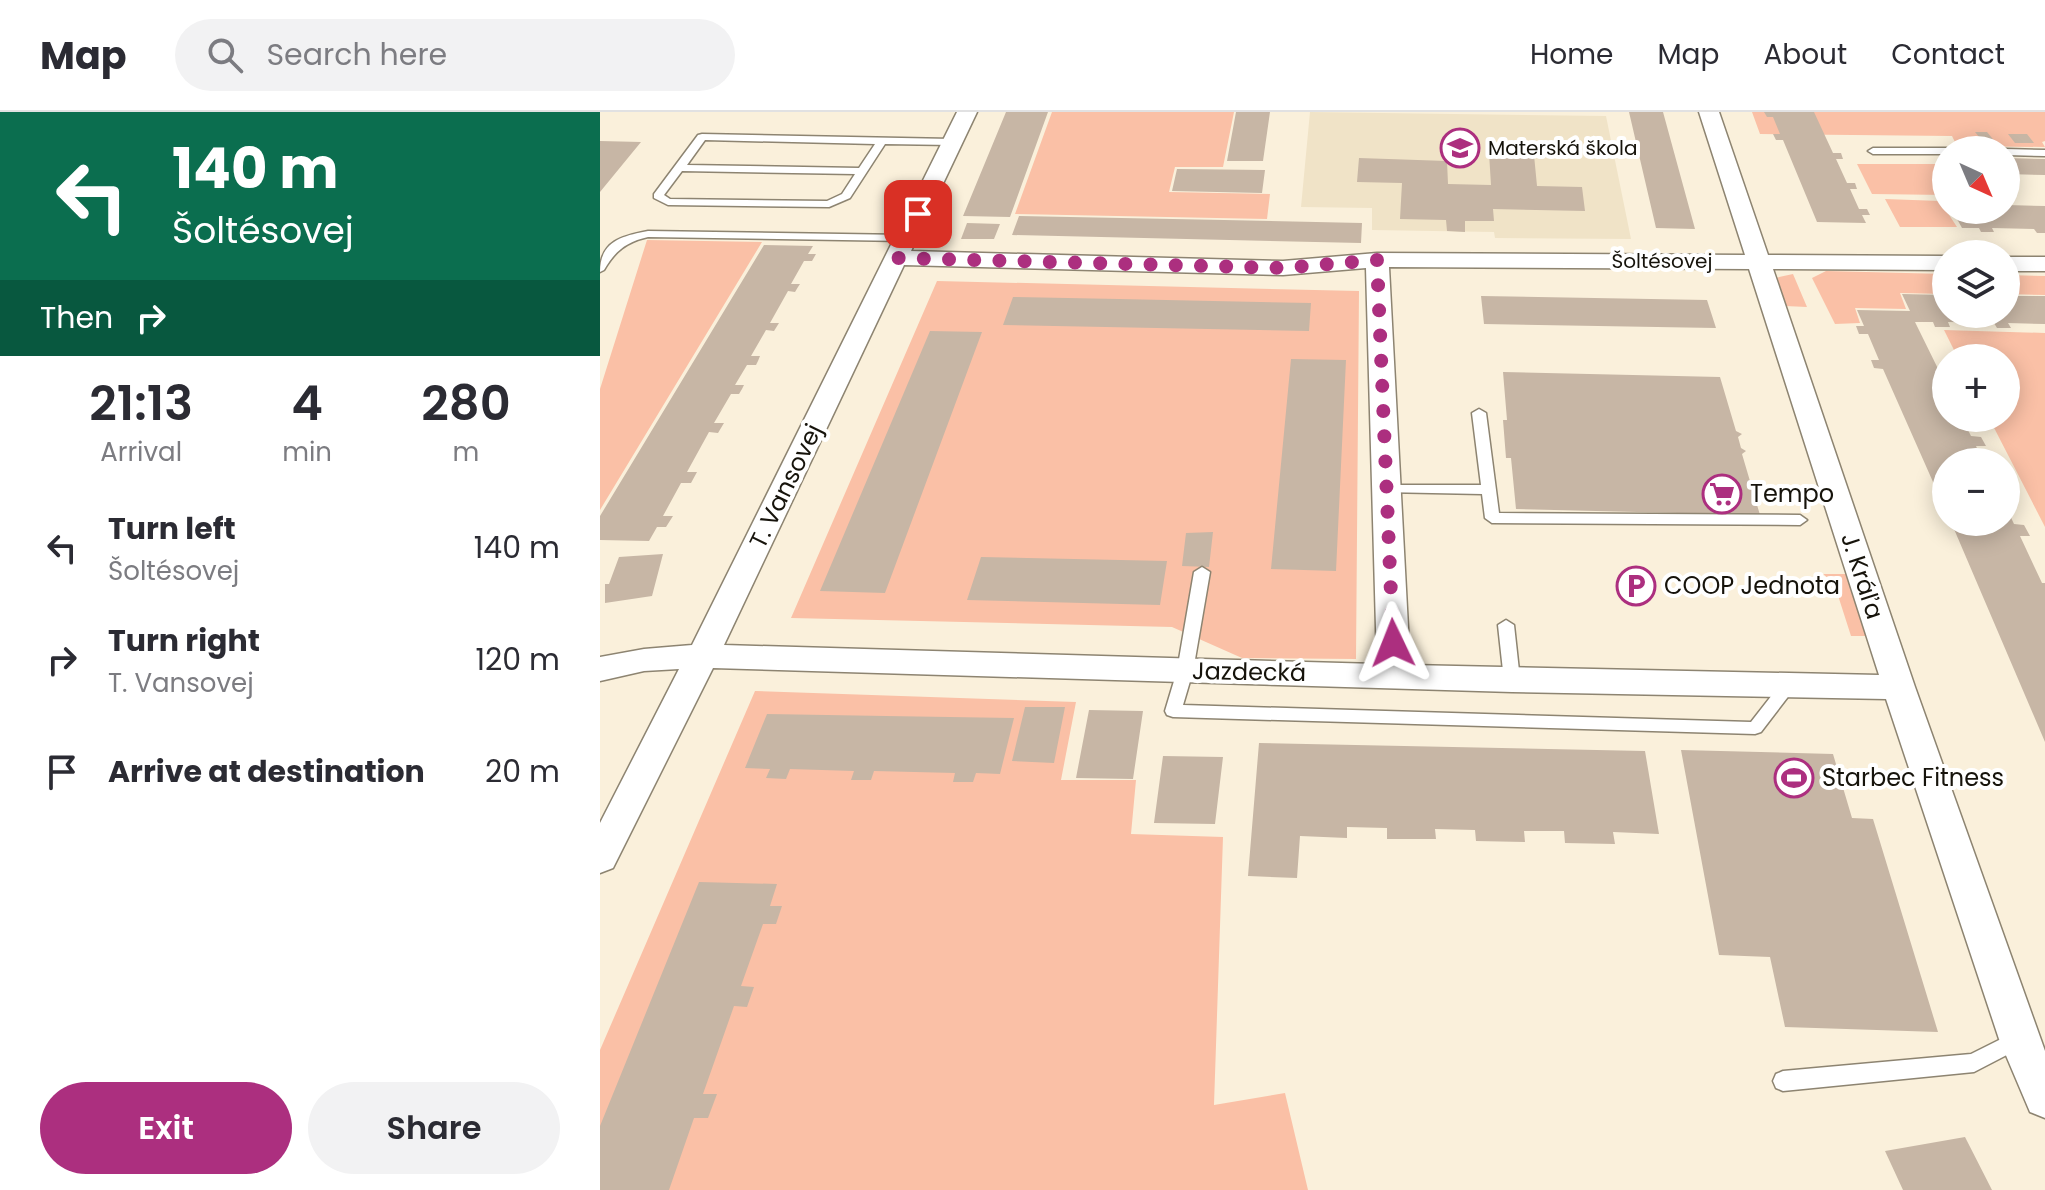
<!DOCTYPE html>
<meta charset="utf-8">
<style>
body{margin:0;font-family:Poppins,sans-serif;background:#f2f2f3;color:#2b2b33;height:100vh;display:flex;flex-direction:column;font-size:30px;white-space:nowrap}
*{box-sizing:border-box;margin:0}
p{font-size:26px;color:#7c7c81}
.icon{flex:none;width:44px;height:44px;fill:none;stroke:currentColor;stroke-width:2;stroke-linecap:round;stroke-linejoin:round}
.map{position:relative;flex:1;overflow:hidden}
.panel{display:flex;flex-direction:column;background:#fff;width:600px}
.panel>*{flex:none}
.banner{background:#0b6e4f;color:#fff;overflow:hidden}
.needle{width:52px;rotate:136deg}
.tools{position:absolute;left:1332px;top:24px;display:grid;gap:16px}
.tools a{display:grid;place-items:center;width:88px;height:88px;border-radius:50%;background:#fff;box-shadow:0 4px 20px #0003;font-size:40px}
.pin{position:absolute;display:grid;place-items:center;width:68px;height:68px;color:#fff;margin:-34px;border-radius:16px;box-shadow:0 4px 12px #0006}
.me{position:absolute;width:88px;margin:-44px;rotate:358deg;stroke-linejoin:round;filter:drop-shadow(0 0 6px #0008)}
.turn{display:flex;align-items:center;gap:28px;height:168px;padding:0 40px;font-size:36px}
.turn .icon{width:104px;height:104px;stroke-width:2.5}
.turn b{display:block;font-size:56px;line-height:68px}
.then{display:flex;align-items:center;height:76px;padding:0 40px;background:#0003;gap:16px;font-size:30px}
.eta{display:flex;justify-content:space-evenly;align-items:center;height:136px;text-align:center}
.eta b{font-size:48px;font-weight:600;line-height:56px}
.button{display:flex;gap:16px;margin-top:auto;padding:16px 40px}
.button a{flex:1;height:92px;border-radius:48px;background:#ac2f7f;color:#fff;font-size:32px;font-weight:600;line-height:92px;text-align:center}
.button a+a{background:#f2f2f3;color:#2b2b33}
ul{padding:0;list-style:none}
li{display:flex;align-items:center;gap:24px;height:112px;padding:0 40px}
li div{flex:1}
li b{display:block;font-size:30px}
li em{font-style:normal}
header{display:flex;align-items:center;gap:48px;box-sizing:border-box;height:112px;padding:0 40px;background:#fff;border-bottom:2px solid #e1e1e2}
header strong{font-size:38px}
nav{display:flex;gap:44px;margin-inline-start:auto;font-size:28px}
.search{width:560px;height:72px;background:#f2f2f3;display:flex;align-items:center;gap:20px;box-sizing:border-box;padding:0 28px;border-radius:44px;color:#7c7c81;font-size:30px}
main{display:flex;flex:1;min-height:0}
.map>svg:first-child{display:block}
</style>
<header>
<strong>Map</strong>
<div class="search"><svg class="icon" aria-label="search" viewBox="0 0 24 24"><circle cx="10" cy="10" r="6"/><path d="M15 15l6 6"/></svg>Search here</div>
<nav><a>Home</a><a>Map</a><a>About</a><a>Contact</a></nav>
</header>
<main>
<section class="panel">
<div class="banner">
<div class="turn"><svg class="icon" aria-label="left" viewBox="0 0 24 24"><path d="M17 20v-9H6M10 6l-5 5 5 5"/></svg><div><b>140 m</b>Šoltésovej</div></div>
<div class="then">Then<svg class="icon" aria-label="right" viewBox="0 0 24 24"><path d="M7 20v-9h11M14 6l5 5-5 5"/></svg></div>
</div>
<div class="eta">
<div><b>21:13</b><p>Arrival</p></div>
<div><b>4</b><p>min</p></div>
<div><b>280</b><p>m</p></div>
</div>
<ul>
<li><svg class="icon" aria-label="left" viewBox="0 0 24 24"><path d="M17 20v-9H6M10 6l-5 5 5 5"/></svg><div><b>Turn left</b><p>Šoltésovej</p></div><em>140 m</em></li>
<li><svg class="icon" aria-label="right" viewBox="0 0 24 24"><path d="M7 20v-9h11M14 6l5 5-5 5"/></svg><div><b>Turn right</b><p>T. Vansovej</p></div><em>120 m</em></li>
<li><svg class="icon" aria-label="arrive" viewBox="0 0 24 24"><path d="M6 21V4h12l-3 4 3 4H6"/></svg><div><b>Arrive at destination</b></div><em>20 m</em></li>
</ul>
<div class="button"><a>Exit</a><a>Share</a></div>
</section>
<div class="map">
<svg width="1445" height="1078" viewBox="0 0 1445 1078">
<rect width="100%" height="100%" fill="#faf0db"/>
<path fill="#f0e3c7" d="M710 0 1006 4 1031 127 895 126 894 120 772 118V96L701 95Z"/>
<path fill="#fac0a6" d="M452 0H634L623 55H575L569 80 670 82 667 107 415 102Z
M1152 0H1445V29L1442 30 1445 35 1357 34 1352 24 1160 22Z
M1257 52H1346V83L1272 82Z
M1285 87 1340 89 1357 115H1300Z
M47 128 162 130 0 398V277Z
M1226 159 1346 162V182L1300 181 1306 197 1255 196 1260 211 1235 212 1212 166Z
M1193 162 1207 195 1185 194 1175 166Z
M1406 163 1445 164V183L1406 182Z
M337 169 759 179 756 547 642 546 572 515 191 506Z
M1344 218 1445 221V415L1389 306H1406V246H1358Z
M1223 462H1248L1269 524H1251L1234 471Z
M155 579 476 590 461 668H536L531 722 623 725 614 993 685 981 708 1078H0V938Z"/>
<path fill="#c7b6a5" d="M406 0H448L410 105 363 104Z
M636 0H670L663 49H627Z
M1029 0H1063L1095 117 1056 116Z
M1164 0H1214L1233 41H1241L1243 47H1236L1247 71H1255L1257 77H1250L1259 97H1267L1270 103H1262L1266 111 1217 110 1183 28H1176L1173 22H1180L1173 5H1167Z
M1375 20H1387L1397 32H1385Z
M1408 22H1427L1434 31H1415Z
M0 29 41 30 0 80Z
M889 41 934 43 937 74 982 75 985 99 893 97 894 109H865V120L847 119 846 108 800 107 802 71 757 70 759 46 847 49 848 72 891 73Z
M1406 46 1445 47V63L1406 62Z
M577 57 665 58 662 81 572 79Z
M1406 93 1445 94V121H1437L1434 117 1392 116 1394 120H1381L1379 116H1362L1352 98H1406Z
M419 104 624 108 762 111 761 131 412 123Z
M367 111 400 112 394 127H361Z
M164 133 213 134 208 142H216L212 149H204L191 172H200L198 175 195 180 188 179 170 211H179L174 219 166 218 151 244H160L158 249 156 253H147L135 273H144L142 277 139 282H131L114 311H124L118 321 109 320 87 360H97L91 371H81L63 404H73L66 415H57L49 429 0 428V404Z
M1302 182 1346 183V202H1406V184H1445V212L1408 211 1411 216H1397L1394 211 1348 210 1350 215H1335L1333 210H1315L1346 273V306H1362L1371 324 1381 325 1386 334H1376L1383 350H1346V388H1341L1283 257 1274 256 1271 248H1279L1268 222H1259L1256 214H1264L1257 198 1310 199Z
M881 184 1107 188 1116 216 884 212Z
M413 185 519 187 711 191 709 219 403 213Z
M330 219 382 220 285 481 220 479Z
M691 247 746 248 736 459 671 457Z
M903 260 1120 265 1136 319 1142 322 1138 325 1141 336 1146 339 1142 342 1160 403 916 397 911 346H906L903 308H907Z
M1406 395 1414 412 1424 413 1430 424H1420L1442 471H1445V630L1351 410H1406Z
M613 420 609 455 582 454 586 421Z
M63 442 52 484 5 491V472H9L19 445Z
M381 445 567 449 560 493 367 488Z
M425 595H465L454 651 412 649Z
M489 598 543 599 533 667 476 666Z
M167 602 286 604 414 606 400 662 376 661 373 670H353L355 661 274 659 271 668H251L254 659 190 657 186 667 166 666 170 657 145 656Z
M659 631 1045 639 1059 722 1013 720 1015 732 965 731 964 719H924L925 730 876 729 875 718 835 717 836 727H787V716L747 715V726L700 724 697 766 648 764Z
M1081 638 1233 642 1252 706 1273 707 1338 920 1185 915 1170 845 1119 843Z
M563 644 623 645 615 712 554 711Z
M99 770 177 772 170 794H182L176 812H163L141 874 154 875 147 895 134 894 103 982H117L108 1006H94L69 1078H0V1014Z
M1365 1025 1392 1078H1303L1285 1039Z"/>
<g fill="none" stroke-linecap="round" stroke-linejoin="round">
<g stroke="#8d8471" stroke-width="3">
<path id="service" d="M102 22 352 27 357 30 352 33 285 32 250 86 229 95 68 93 54 86V82L98 23ZM105 28 275 32 259 56 87 53ZM82 59 255 62 242 82 227 89 70 87 64 83Z
M1346 36 1351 38H1346V42H1273L1268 39 1273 36Z
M1406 37 1445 38V44L1406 43V38H1402Z
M48 119 306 123 312 126 306 129 48 125C26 130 15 139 4 158L0 160C0 129 22 124 48 119Z
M879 297 886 301 899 401 1200 403 1207 408 1200 413 892 411 885 406 882 382 782 380 780 377 787 373H881L872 301Z
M602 455 610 460 593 559 583 593 1151 610 1183 569 1189 567 1197 573 1161 620 1155 622 573 605 567 603 565 599 577 559 594 460Z
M906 508 914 513 920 568 912 574 904 568 898 513Z
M1419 918 1426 921 1429 927 1426 933 1374 960 1183 979 1176 976 1173 969 1176 962 1183 959 1371 942Z"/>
</g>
<g stroke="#8d8471" stroke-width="3">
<path id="minor" d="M357 0H377L311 139 683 149 777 141 1145 143 1099 0H1119L1168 143 1346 144V158L1173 157 1315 575 1445 939V1006L1430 1000 1399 927 1286 587 912 580 113 556 13 756 0 761V711L79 557 44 559 0 569V545L44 537 92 533ZM304 153 683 163 766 156 777 552 124 533ZM789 155 1149 157 1279 563 810 553Z
M1406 145H1445V159H1406Z"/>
</g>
<use href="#service" fill="#fff" fill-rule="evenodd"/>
<use href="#minor" fill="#fff" fill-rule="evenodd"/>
</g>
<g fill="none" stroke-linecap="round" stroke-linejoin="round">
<path stroke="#ac2f7f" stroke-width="14" stroke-dasharray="0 25.2" d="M318 102 297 146 683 156 777 148 793 531"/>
</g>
<defs>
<g id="school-ring" transform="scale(2)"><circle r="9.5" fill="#fff" stroke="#ac2f7f" stroke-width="1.5"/><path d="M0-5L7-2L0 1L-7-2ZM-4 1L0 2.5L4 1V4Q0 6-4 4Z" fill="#ac2f7f"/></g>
<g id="supermarket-ring" transform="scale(2)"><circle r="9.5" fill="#fff" stroke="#ac2f7f" stroke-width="1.5"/><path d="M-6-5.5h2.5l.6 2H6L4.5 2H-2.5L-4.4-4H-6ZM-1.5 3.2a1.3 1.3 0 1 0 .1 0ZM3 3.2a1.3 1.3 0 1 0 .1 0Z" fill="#ac2f7f"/></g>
<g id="parking-ring" transform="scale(2)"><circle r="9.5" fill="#fff" stroke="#ac2f7f" stroke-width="1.5"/><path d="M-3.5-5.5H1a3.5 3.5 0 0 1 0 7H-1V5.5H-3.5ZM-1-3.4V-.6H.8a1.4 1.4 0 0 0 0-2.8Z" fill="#ac2f7f"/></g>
<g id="stadium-ring" transform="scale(2)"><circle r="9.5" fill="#fff" stroke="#ac2f7f" stroke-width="1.5"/><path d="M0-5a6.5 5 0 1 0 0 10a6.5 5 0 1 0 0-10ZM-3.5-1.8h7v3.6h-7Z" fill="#ac2f7f"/></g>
</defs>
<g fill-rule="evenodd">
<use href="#school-ring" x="860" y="36"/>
<use href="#supermarket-ring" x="1122" y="382"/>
<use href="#parking-ring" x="1036" y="474"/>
<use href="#stadium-ring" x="1194" y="666"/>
</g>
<g text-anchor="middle" stroke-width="8" stroke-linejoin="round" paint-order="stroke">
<g font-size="20" fill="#16130b" stroke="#fff" text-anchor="start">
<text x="888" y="43">Materská škola</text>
</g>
<g font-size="20" fill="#16130b" stroke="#fff">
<text x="1062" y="156">Šoltésovej</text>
</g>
<g font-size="24" fill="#16130b" stroke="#fff">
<text transform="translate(186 374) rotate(-64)" y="8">T. Vansovej</text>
<text transform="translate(1262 464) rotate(72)" y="8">J. Kráľa</text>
<text transform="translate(649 560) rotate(1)" y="8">Jazdecká</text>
</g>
<g font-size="24" fill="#16130b" stroke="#fff" text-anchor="start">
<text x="1150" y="390">Tempo</text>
<text x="1064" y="482">COOP Jednota</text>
<text x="1222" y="674">Starbec Fitness</text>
</g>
</g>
</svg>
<div class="tools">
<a><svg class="needle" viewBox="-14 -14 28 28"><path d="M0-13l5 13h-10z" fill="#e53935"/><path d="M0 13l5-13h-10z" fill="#7c7c81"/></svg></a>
<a><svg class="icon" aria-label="layers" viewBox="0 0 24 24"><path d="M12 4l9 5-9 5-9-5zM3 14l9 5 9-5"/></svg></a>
<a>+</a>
<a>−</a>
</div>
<div class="pin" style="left:318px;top:102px;background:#d93025"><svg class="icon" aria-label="arrive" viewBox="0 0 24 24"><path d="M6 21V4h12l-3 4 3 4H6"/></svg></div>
<svg class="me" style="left:793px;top:531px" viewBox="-20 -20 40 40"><path d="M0-17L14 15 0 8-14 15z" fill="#ac2f7f" stroke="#fff" stroke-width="4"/></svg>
</div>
</main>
